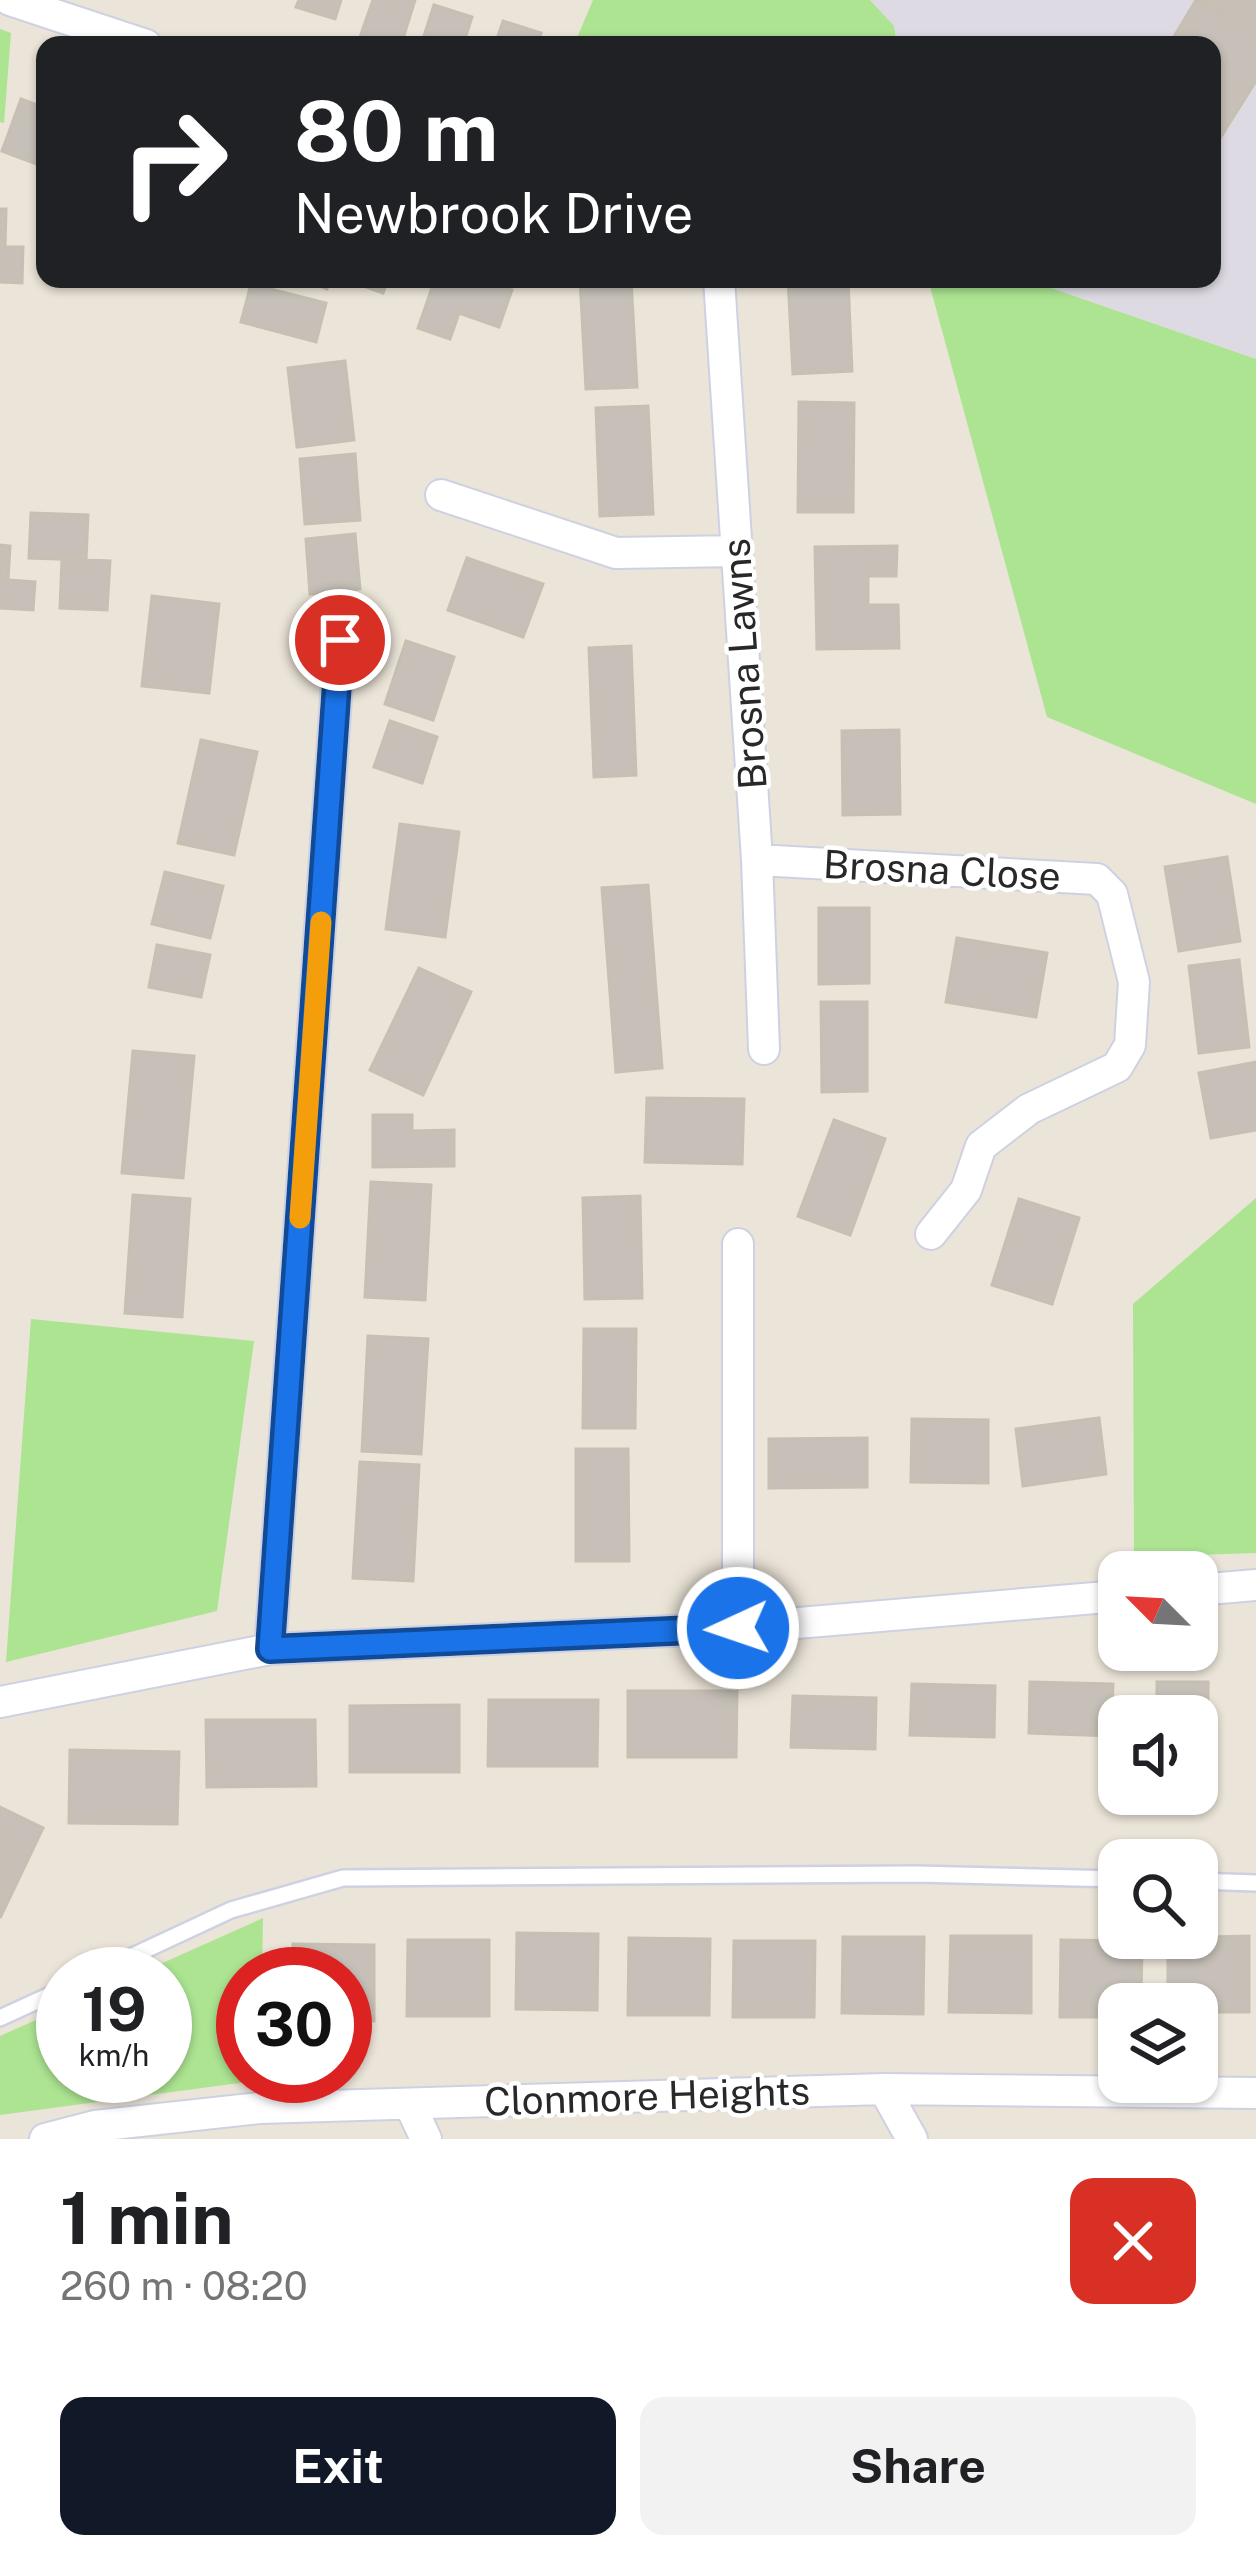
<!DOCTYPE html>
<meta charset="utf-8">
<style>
body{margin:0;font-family:"Public Sans",sans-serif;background:#f2f2f2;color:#202124;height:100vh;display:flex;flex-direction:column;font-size:45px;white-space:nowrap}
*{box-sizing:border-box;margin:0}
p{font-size:39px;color:#757577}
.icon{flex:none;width:66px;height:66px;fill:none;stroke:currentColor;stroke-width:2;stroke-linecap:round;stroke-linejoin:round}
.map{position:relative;height:2139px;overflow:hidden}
.details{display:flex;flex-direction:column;background:#fff;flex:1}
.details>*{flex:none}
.top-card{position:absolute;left:36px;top:36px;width:1185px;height:252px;border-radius:24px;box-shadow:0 3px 9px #0004;background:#202124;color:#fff;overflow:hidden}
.needle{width:78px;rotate:294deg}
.buttons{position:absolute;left:1098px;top:1551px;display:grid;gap:24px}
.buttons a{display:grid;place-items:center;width:120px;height:120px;border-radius:24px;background:#fff;box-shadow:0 3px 9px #0004;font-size:60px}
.speed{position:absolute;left:36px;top:1947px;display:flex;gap:24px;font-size:60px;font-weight:700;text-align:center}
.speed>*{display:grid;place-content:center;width:156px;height:156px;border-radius:50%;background:#fff;box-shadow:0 3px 9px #0004;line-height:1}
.speed small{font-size:30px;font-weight:400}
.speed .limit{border:18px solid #d22;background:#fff;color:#111}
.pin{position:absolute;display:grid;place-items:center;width:102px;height:102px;color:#fff;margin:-51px;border:6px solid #fff;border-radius:50%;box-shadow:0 3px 12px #0007}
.me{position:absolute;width:132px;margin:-66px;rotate:267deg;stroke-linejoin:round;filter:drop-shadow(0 0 9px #0008)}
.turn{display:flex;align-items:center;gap:42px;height:252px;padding:0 60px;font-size:54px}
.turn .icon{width:156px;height:156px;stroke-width:2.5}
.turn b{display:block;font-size:84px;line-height:102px}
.round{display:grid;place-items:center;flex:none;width:126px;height:126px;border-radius:24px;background:#f2f2f2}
.head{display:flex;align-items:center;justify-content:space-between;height:204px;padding:0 60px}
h1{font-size:72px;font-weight:700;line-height:90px}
.button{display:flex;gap:24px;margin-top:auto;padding:24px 60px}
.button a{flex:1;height:138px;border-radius:24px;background:#111827;color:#fff;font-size:48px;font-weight:700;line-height:138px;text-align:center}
.button a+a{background:#f2f2f2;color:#202124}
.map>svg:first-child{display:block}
</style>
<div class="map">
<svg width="1256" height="2139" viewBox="0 0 1256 2139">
<rect width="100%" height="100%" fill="#ebe4d8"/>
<path fill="#dddae3" d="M870 0H1256V359L1025 279H1212V45H897L894 26Z"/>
<path fill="#ace492" d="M593 0H870L894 26 897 45H574Z
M0 29 11 33 4 123 0 122Z
M928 279H1025L1256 359V804L1047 717Z
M1256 1198V1553L1134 1557 1133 1304Z
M31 1319 254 1341 217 1611 6 1662Z
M263 1918 262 1974H243V2076H261V2080L0 2115V2036L63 2008V2076H165V1974H138Z"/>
<path fill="#c6c0b8" stroke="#c6c0b2" stroke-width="3" d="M299 0H341L335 19 296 7Z
M373 0H415L401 45 360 37Z
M1196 0 1256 34V81L1212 151V45H1169Z
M1200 0H1256V34Z
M434 5 472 17 463 45H421Z
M503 21 541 33 537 45H495Z
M21 99 45 108V167L2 151Z
M0 209H6L5 247H23L22 283 0 282Z
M302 279H330L327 289Z
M344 279H388L383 293Z
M435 279H481L512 290 499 327 459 313 450 339 418 328Z
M580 279H631L637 387 586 389Z
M788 279H848L852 371 793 374Z
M251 284 326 303 316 342 241 322Z
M345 361 354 440 297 447 288 368Z
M799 402 854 403 853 512H798Z
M648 406 653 514 600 516 596 408Z
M355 454 360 520 305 524 300 459Z
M31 513 88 515 86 560 29 558Z
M355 534 360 589 310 594 306 539Z
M0 545 10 546 8 580 35 582 33 610 0 608Z
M897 546 896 576H868V605H898L899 648 817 649 815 547Z
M467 558 543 584 523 637 448 610Z
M62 559 110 561 107 610 60 608Z
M152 596 219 604 209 693 142 686Z
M406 641 454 657 433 720 385 704Z
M631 646 636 775 594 777 589 648Z
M390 721 437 737 422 783 374 767Z
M899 730 900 814 843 815 842 731Z
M201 740 257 752 234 855 178 843Z
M400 824 459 832 445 937 386 929Z
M1227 857 1240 941 1179 951 1165 867Z
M165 872 223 886 210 938 152 924Z
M648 885 662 1068 616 1072 602 888Z
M819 908H869V983L819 984Z
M957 938 1047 953 1036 1017 946 1002Z
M157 945 210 955 201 997 149 987Z
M1239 960 1249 1047 1199 1053 1189 966Z
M419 968 471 992 423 1095 370 1070Z
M821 1002H867V1091L822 1092Z
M133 1051 194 1056 183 1178 122 1173Z
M1256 1062V1130L1211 1138 1199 1073Z
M647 1098 744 1099 742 1164 645 1162Z
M373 1115H412V1131L454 1130V1166L373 1167Z
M834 1120 885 1139 850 1235 798 1216Z
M371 1182 431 1185 425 1300 365 1297Z
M133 1195 190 1199 182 1317 125 1313Z
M640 1196 642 1298 585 1299 583 1198Z
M1019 1199 1079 1218 1052 1304 992 1285Z
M584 1329H636L635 1428H583Z
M368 1336 428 1339 421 1454 362 1451Z
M1099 1418 1106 1474 1023 1486 1016 1429Z
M912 1419 988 1420V1483L911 1482Z
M867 1438V1487L769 1488V1439Z
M576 1449H628L629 1561H576Z
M360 1462 419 1465 413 1581 353 1578Z
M1030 1682 1113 1684 1111 1736 1029 1733Z
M1157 1682H1208V1730H1197V1716H1157Z
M912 1684 995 1686 994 1737 910 1735Z
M628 1691H737L736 1757H628Z
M793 1696 876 1698 875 1749 791 1747Z
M489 1700H598L597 1766H488Z
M459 1705V1772H350V1706Z
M206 1720H315L316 1786 207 1787Z
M70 1750 179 1752 177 1824 69 1823Z
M0 1807 43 1828 0 1918Z
M517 1933 598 1934 597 2010 516 2009Z
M951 1936H1031V2013L949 2012Z
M1249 1936V2012H1197V2004H1168V1938Z
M843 1937H924L923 2014 842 2013Z
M629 1938 710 1939 709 2015H628Z
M408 1940H489V2016H407Z
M1061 1940 1142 1941 1141 2004H1119V2017H1060Z
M734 1941H815L814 2017H733Z
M293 1944 374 1945V2021H345V1974H293Z"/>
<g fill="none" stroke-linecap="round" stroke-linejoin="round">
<g stroke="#ced1e2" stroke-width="20">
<path id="lane" d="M1197 1881 1256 1883
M94 1974 231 1910 343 1878 916 1874 1119 1879
M0 2018 63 1989"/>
</g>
<g stroke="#ced1e2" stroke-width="34">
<path id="street" d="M10 0 146 45
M719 279 757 860 764 1049
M441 495 616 553 737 551
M757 860 1097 879 1112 894 1134 982 1130 1045 1117 1067 1029 1109 981 1146 966 1190 931 1234
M738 1244V1628
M1197 1590 1256 1585
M270 1649 340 640
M0 1702 270 1649 738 1628 1119 1596
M884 2089 912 2139
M410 2105 426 2139
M45 2139 95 2126 260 2108 884 2089 1256 2093"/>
</g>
<use href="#lane" stroke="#fff" stroke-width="15"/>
<use href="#street" stroke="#fff" stroke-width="30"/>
</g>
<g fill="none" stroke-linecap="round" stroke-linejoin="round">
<g stroke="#114b97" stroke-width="30">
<path id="route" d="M340 640 270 1649 738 1628"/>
</g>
<use href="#route" stroke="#1a73e8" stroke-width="21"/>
<path stroke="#f59e0b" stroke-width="21" d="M300 1218 321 922"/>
</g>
<g text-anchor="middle" stroke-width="9" stroke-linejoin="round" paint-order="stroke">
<g font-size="39" fill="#282828" stroke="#fff">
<text transform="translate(744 664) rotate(-94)" y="14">Brosna Lawns</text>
<text transform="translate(942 870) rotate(3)" y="14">Brosna Close</text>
<text transform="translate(647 2096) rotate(-2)" y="14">Clonmore Heights</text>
</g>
</g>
</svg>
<div class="buttons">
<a><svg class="needle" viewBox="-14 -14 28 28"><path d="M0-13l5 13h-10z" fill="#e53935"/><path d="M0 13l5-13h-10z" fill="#757577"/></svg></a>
<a><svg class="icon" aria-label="sound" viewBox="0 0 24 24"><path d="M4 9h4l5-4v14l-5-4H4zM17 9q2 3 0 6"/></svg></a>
<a><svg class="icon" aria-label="search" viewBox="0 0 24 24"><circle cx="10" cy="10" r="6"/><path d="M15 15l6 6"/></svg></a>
<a><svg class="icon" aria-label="layers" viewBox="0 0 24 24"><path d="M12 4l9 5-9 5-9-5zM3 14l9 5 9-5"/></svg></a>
</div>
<div class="speed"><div>19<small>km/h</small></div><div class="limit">30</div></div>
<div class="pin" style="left:340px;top:640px;background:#d93025"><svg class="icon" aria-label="arrive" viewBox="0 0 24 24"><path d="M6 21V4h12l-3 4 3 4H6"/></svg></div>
<svg class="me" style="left:738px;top:1628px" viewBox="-20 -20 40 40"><circle r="17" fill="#1a73e8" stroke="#fff" stroke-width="3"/><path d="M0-11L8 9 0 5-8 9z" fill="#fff"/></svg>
<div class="top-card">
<div class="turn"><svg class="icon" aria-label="right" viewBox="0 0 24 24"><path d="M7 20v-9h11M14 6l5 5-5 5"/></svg><div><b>80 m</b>Newbrook Drive</div></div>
</div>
</div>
<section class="details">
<div class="head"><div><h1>1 min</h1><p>260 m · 08:20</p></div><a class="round" style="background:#d93025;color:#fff"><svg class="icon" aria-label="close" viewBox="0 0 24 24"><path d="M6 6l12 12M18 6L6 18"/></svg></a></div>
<div class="button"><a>Exit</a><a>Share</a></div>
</section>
